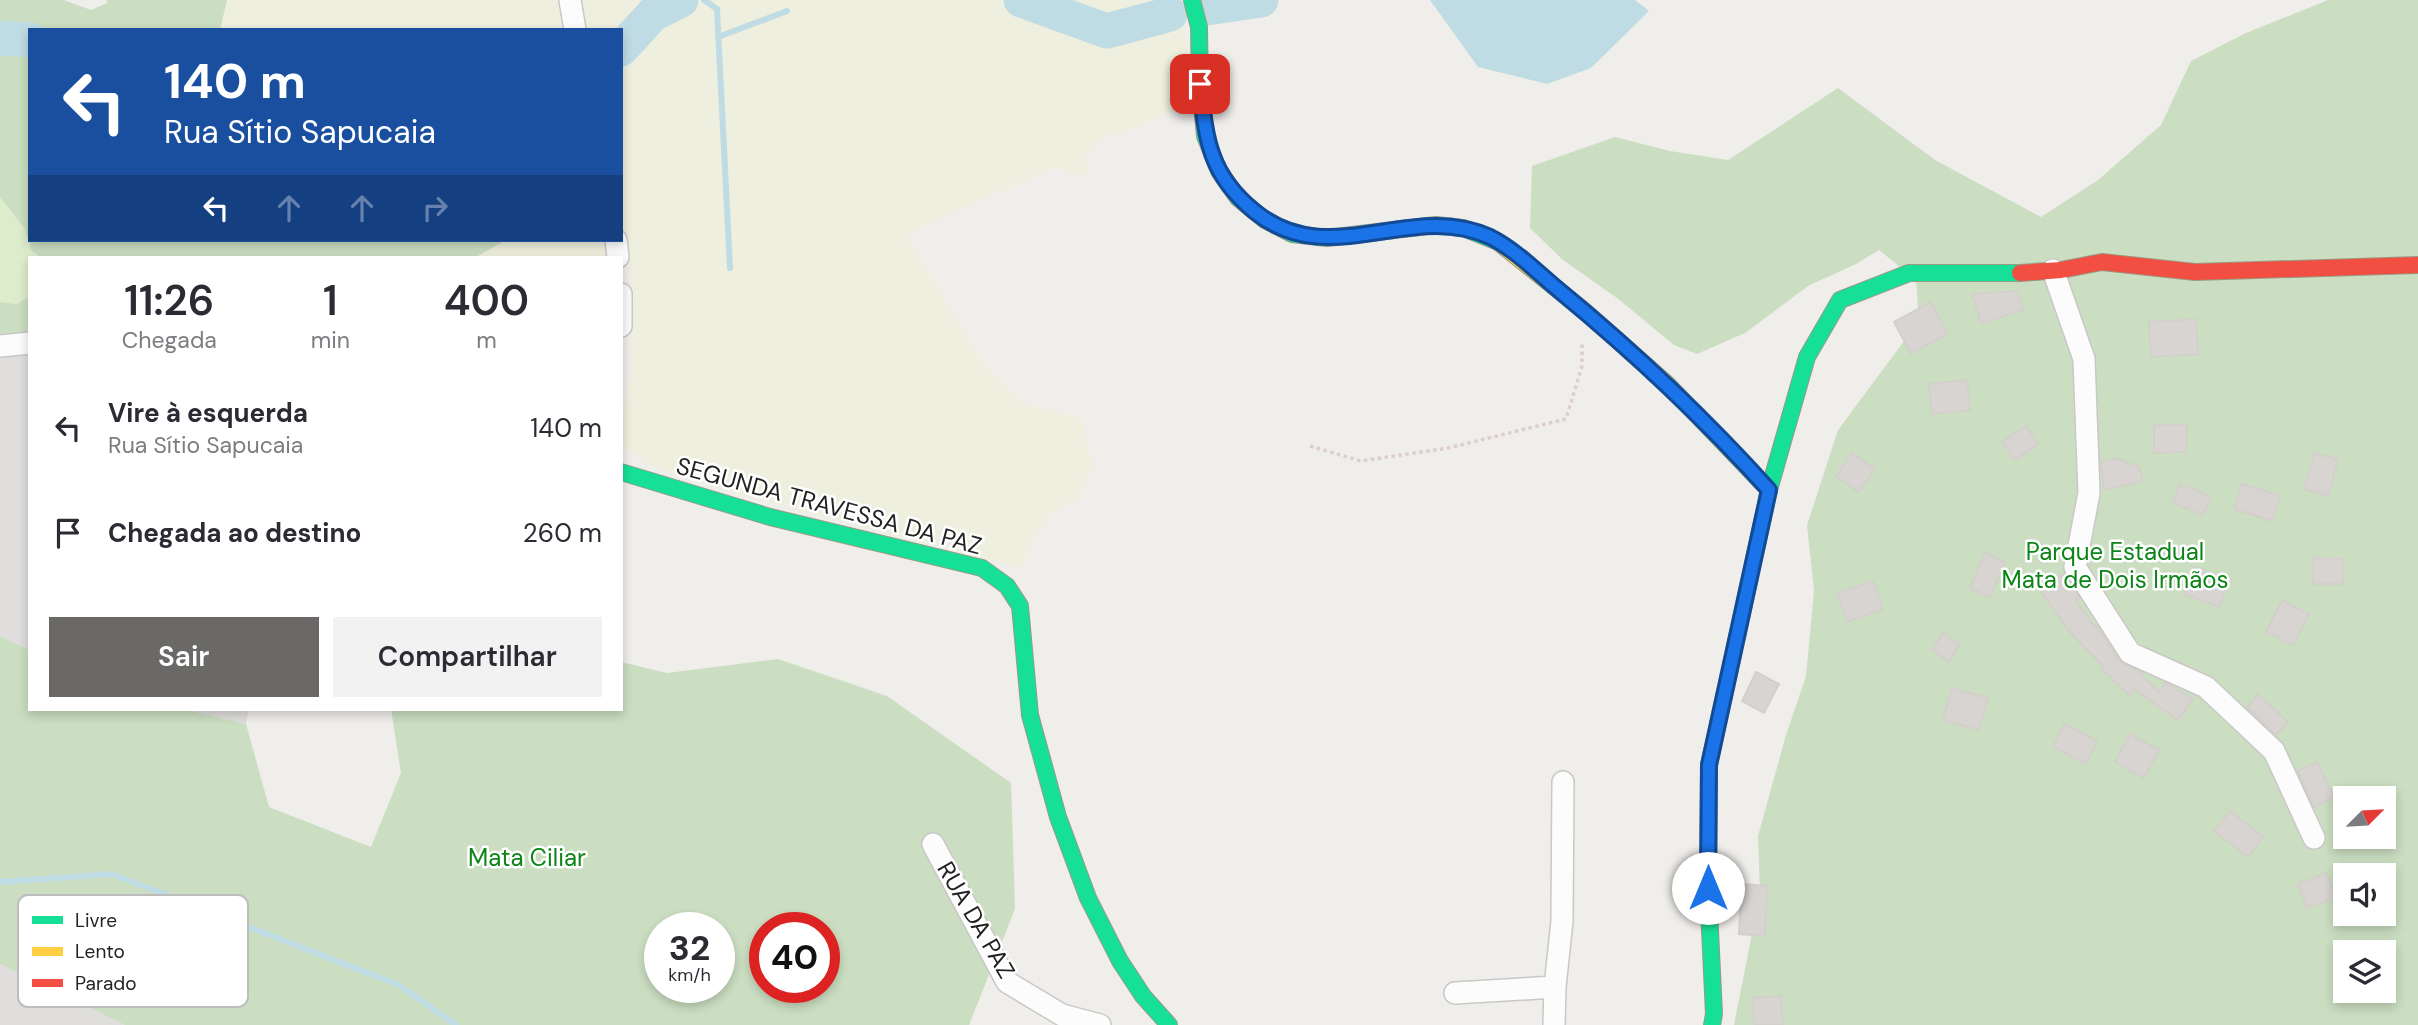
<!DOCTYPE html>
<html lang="pt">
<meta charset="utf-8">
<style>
body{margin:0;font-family:"DM Sans",sans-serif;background:#f2f2f3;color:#2b2b33;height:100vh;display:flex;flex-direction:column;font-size:26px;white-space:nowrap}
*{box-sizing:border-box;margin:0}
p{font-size:23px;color:#7c7c81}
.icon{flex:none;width:38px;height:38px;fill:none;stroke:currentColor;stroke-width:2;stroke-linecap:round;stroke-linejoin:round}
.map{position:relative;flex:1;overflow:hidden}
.details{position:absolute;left:28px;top:256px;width:595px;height:455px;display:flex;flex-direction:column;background:#fff;border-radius:0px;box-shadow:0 4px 10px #0003}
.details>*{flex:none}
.top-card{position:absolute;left:28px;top:28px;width:595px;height:214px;border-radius:0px;box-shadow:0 4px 10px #0003;background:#1a4fa0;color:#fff;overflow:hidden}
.needle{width:46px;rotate:66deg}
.fabs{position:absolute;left:2333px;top:786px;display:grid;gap:14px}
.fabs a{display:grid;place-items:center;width:63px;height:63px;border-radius:0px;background:#fff;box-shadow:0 4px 10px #0003;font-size:35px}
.speed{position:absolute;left:644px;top:912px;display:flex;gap:14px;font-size:35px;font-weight:700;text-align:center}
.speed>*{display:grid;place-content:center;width:91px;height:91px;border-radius:50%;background:#fff;box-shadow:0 4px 10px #0003;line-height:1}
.speed small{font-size:18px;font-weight:400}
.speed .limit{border:10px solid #d22;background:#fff;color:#111}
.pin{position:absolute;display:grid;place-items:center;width:60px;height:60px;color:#fff;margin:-30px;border-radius:14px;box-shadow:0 4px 10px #0006}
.me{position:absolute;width:77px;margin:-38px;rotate:0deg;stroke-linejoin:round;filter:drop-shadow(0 0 5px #0008)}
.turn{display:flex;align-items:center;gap:24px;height:147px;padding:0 21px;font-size:32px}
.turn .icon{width:91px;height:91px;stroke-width:2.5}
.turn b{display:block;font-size:49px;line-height:60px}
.lanes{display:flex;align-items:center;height:66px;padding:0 21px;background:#0003;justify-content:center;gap:35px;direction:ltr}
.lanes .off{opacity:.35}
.eta{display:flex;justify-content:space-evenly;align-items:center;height:119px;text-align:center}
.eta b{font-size:42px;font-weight:600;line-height:49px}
.action{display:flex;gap:14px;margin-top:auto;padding:14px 21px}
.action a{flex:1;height:80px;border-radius:0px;background:#6a6968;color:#fff;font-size:28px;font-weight:600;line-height:80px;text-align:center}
.action a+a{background:#f2f2f3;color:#2b2b33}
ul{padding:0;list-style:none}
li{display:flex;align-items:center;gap:21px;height:105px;padding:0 21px}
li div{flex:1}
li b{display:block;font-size:26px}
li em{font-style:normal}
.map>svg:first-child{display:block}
</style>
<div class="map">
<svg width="2418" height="1025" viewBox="0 0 2418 1025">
<rect width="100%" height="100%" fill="#f0eeeb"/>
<path fill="#dfdedc" d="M30 352V650L0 636V353Z
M183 709H249L246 724Z
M0 964 125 1025H0Z"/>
<path fill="#efefdf" d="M227 0H559L565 30H220Z
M581 0H1181L1192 103 1140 126 1103 138 1085 153 1089 178 1055 167 906 234 982 363 1024 404 1081 418 1093 465 1078 499 1057 509 1034 534 1022 568 746 497 650 466 623 446 621 419 632 375 634 292 621 225V30H585Z
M506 240H605L607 257H476Z"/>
<path fill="#ddeccb" d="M0 197 25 229 31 250 40 257H30V297L16 304 0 302Z"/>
<path fill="#cbdec1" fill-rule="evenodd" d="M0 0H64L91 10 107 3V0H227L220 30H30V35L0 32Z
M2328 0H2418V1025H1734L1760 893 1758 836 1786 735 1806 676 1814 591 1807 525 1838 430 1919 321 1916 280 1879 250 1856 264 1808 286 1745 333 1697 354 1674 345 1617 298 1563 260 1530 228 1532 166 1615 137 1670 151 1728 160 1838 88 1935 160 2041 217 2098 180 2161 125 2191 61 2246 33ZM2345 798H2384V836H2345ZM2345 875H2384V914H2345ZM2345 952H2384V990H2345Z
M0 44 30 46V240H506L476 257H40L31 250 25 229 0 197Z
M30 297V336L0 338V302L16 304Z
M0 636 30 650V709H183L246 724 269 807 371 847 401 773 391 709H621V662L667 673 778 659 887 696 1011 783 1015 909 969 1025H125L0 964ZM660 928H719V987H660ZM765 928H824V987H765Z"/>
<path fill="#d9e6de" d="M0 32 30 35V46L0 44Z"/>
<path fill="#bfdbe3" d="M1430 0H1635L1649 11 1591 68 1547 84 1478 67Z"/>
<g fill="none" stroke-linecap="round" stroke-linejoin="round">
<path stroke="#bfdbe3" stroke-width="6" d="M704 0 717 9 730 268
M718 37 787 11
M0 882 112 874 399 985 456 1025"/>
<path stroke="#bfdbe3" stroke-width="35" d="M1021 0 1107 31 1170 14
M1207 8 1261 0
M0 38 30 40
M621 49 653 14 681 0"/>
</g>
<path fill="#d7d4d2" stroke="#d3d0cc" stroke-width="2" d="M2017 291 2023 310 1981 323 1972 294Z
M1931 302 1948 334 1911 354 1894 322Z
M2196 319 2198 354 2151 357 2149 322Z
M1967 380 1970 410 1932 414 1929 384Z
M2154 425H2187V452L2154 453Z
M2026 426 2038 444 2015 460 2002 442Z
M1852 453 1875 469 1858 492 1836 476Z
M2315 453 2338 460 2328 496 2304 489Z
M2117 458 2139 467 2143 481 2104 490 2101 462Z
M2180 484 2211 496 2203 515 2173 503Z
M2242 484 2280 496 2272 521 2234 509Z
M1985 553 2005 562 1990 597 1970 588Z
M2313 558 2343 559V584H2313Z
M2195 567 2229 580 2219 607 2184 594Z
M2064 574 2079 597 2075 600 2095 627 2097 626 2119 661 2138 671 2159 692 2165 683 2193 699 2178 720 2134 689 2129 695 2101 668 2103 666 2069 631 2040 590Z
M1873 581 1883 609 1847 622 1837 594Z
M2282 600 2309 614 2293 645 2266 632Z
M1943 633 1960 644 1949 662 1932 650Z
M1756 672 1779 684 1764 713 1742 701Z
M1952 688 1988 698 1979 730 1943 720Z
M2258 694 2288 722 2276 735 2247 707Z
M2064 724 2097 741 2086 764 2053 747Z
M2130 734 2159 750 2144 778 2115 762Z
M2317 762 2334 798 2314 807 2298 771Z
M2230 811 2263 837 2248 857 2214 831Z
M2326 873 2336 897 2307 908 2298 884Z
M1741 884 1767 886 1765 936 1739 934Z
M1781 996 1783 1025H1754L1752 998Z"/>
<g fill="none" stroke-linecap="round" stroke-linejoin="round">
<g stroke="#c9c8c7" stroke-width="24">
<path id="street" d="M570 0 575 30
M616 240 618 257
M2053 270 2084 359 2089 493 2075 567 2130 653 2206 687 2274 751 2314 838
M621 294V326
M0 346 30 343
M933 844 1007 982 1062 1015 1100 1025
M1455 993 1555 987
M1554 1025 1555 987 1562 921 1563 782"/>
</g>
<g stroke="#999a82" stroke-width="18">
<path id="fast" d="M1192 0 1199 27 1200 84 1205 136 1219 171 1238 198 1265 220 1292 234 1327 238 1436 225 1463 228 1498 242
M1667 384 1769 490
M621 472 770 517 982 568 1007 586 1020 606 1030 715 1058 817 1088 898 1120 961 1143 996 1169 1025
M1712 1025 1714 1014 1708 888 1709 765 1769 490 1807 357 1840 300 1909 273H2020"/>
</g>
<g stroke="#999a82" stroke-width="18">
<path id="slow" d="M1498 242 1582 309 1667 384"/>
</g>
<g stroke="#999a82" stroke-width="18">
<path id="jam" d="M2020 273 2061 270 2102 262 2195 272 2418 265"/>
</g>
<path stroke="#dccecd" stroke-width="3.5" stroke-dasharray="3.5 3.5" stroke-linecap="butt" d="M1310 446 1361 461 1448 448 1566 419 1582 366V343"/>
<use href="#street" stroke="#fdfcfc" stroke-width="21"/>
<use href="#fast" stroke="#16e098" stroke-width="16"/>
<use href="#slow" stroke="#ffcf43" stroke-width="16"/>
<use href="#jam" stroke="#f24e42" stroke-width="16"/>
</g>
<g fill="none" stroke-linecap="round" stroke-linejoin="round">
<g stroke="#114b97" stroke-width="18">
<path id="route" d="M1200 84C1206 140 1209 174 1254 211 1329 273 1410 200 1490 237 1516 250 1539 274 1561 292 1635 353 1705 419 1769 490L1709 765 1708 888"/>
</g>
<use href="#route" stroke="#1a73e8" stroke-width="12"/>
</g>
<g text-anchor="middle" stroke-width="5" stroke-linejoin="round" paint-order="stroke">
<g font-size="24" fill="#222" stroke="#fff">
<text transform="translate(829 506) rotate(15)" y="8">SEGUNDA TRAVESSA DA PAZ</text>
<text transform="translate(976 920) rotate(60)" y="8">RUA DA PAZ</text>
</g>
<g font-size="24" fill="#0c8416" stroke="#fff">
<text x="2115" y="560">Parque Estadual<tspan x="2115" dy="28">Mata de Dois Irmãos</tspan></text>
<text x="527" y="866">Mata Ciliar</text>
</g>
</g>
<rect x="18" y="895" width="230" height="112" rx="10" fill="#fff" stroke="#bdbdbd" stroke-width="2"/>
<rect x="32" y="916" width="31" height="8" fill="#16e098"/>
<rect x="32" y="947" width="31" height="9" fill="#ffcf43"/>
<rect x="32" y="979" width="31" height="8" fill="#f24e42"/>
<g font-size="19" fill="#222">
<text x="75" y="927">Livre</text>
<text x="75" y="958">Lento</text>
<text x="75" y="990">Parado</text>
</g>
</svg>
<div class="fabs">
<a><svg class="needle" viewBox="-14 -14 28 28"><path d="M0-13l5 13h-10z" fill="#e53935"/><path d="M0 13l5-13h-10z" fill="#7c7c81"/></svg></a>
<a><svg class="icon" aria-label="sound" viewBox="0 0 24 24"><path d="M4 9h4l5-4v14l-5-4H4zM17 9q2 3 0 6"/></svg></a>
<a><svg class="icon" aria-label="layers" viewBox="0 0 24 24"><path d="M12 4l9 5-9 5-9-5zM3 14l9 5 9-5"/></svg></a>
</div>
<div class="speed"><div>32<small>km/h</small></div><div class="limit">40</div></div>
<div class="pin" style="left:1200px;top:84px;background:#d93025"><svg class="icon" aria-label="arrive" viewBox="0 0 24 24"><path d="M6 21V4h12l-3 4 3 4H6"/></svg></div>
<svg class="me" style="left:1708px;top:888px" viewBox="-20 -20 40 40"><circle r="19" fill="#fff"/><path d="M0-13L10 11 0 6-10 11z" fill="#1a73e8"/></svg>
<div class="top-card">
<div class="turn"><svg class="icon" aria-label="left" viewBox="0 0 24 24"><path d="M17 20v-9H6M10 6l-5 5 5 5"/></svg><div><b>140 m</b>Rua Sítio Sapucaia</div></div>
<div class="lanes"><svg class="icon" aria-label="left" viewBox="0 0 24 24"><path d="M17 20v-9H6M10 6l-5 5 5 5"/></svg><svg class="icon off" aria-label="ahead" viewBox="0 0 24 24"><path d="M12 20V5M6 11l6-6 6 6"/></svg><svg class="icon off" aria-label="ahead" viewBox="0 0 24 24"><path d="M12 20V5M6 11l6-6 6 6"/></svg><svg class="icon off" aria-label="right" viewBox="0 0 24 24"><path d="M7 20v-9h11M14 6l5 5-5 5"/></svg></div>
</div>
<section class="details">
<div class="eta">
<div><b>11:26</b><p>Chegada</p></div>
<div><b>1</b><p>min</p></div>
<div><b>400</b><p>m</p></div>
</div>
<ul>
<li><svg class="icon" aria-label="left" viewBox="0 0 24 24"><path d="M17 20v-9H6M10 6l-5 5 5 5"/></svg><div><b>Vire à esquerda</b><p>Rua Sítio Sapucaia</p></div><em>140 m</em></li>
<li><svg class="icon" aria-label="arrive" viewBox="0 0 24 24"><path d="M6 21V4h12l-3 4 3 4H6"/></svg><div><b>Chegada ao destino</b></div><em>260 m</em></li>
</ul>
<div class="action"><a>Sair</a><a>Compartilhar</a></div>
</section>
</div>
